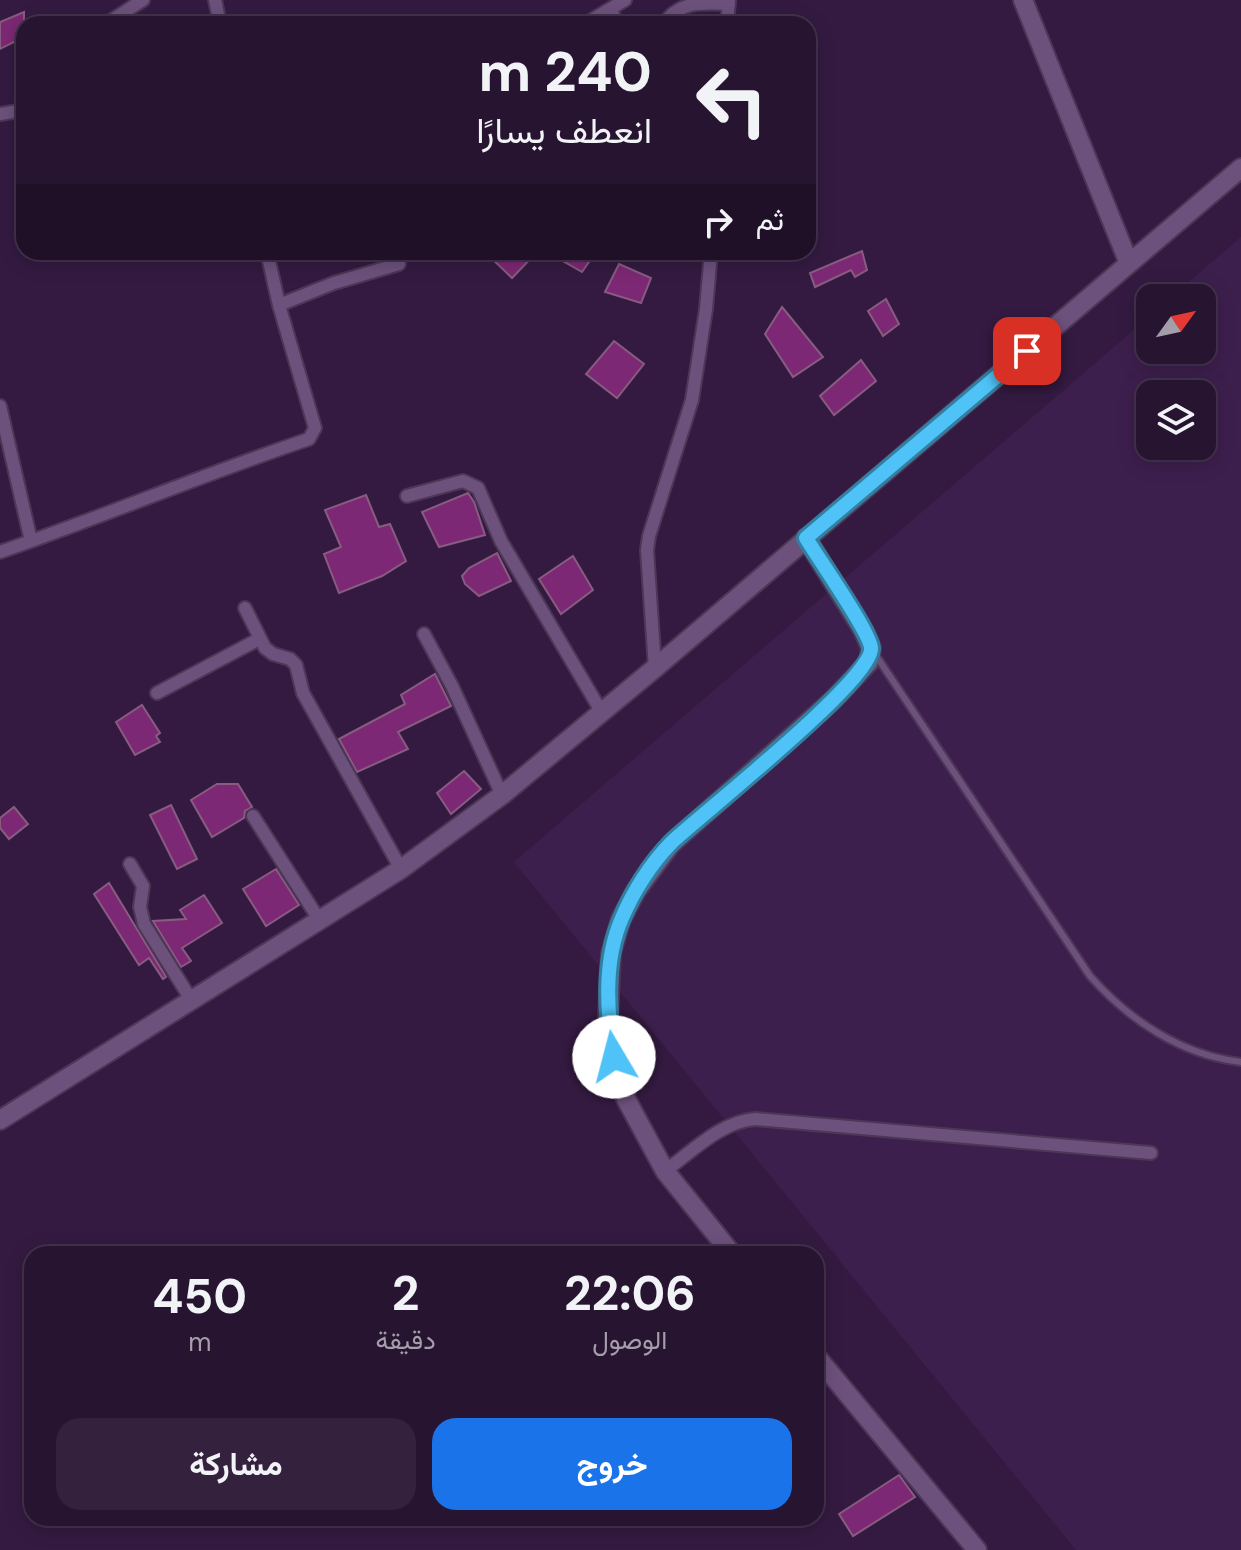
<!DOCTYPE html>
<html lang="ar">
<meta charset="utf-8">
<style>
body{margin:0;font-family:"DM Sans",Vazirmatn,sans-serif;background:#33213d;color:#f1f3f6;direction:rtl;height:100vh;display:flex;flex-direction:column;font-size:30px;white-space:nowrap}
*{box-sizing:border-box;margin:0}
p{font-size:26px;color:#a49eab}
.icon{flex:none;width:44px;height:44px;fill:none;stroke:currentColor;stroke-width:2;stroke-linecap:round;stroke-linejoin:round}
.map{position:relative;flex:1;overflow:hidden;direction:ltr}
.side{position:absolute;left:24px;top:1246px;width:800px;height:280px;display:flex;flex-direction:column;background:#271431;border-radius:24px;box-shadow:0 4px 20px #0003,0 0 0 2px #43334d;direction:rtl}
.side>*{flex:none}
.guide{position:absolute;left:16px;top:16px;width:800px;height:244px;border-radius:24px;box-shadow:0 4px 20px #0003,0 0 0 2px #43334d;direction:rtl;background:#271431;color:#f1f3f6;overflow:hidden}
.needle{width:52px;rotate:57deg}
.controls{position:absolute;left:1136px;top:284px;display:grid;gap:16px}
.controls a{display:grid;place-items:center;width:80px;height:80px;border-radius:16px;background:#271431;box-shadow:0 4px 20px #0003,0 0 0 2px #43334d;font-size:40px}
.pin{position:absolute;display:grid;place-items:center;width:68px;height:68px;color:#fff;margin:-34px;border-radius:16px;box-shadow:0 4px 12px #0006}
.me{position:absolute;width:88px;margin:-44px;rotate:352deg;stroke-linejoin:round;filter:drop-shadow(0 0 6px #0008)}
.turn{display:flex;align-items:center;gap:28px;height:168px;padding:0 32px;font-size:36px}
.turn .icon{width:104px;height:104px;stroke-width:2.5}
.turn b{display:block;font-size:56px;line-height:68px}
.then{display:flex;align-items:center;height:76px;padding:0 32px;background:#0003;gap:16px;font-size:30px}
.eta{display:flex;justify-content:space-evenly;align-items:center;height:136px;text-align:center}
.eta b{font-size:48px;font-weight:700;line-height:56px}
.cta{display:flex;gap:16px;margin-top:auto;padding:16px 32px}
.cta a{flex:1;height:92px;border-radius:24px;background:#1a73e8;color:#fff;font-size:32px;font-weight:700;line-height:92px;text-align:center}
.cta a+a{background:#33213d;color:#f1f3f6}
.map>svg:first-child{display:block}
</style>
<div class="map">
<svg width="1241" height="1550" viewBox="0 0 1241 1550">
<rect width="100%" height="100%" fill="#341a41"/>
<path fill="#3d1f4d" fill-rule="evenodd" d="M1241 237V1550H1076L514 862 1150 316V350H1202V298H1170ZM1150 394H1202V446H1150Z"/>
<path fill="#7d2874" stroke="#875c80" stroke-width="2" d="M24 12V37L0 49V22Z
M862 251 867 270 855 277 851 270 815 287 810 273Z
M485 252H537L512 278Z
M547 252H596L582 272Z
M619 264 651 278 641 303 605 292Z
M886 299 899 324 883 336 868 311Z
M782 307 823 357 793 377 765 334Z
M614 341 644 364 617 398 586 374Z
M861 360 876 381 834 415 820 396Z
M468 493 474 502 485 535 439 547 422 512Z
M366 495 379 527 390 524 406 561 382 576 339 593 324 554 341 547 325 510Z
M497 553 511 581 479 596 465 584 462 576 469 568Z
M573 556 593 590 561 614 539 579Z
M435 674 451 706 398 732 408 749 357 772 339 739 405 704 401 695Z
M142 705 160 733 156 736 160 742 135 755 116 722Z
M464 771 481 789 451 814 437 793Z
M217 784H238L252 807 245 811 244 818 212 837 191 800Z
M171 805 197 859 177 869 150 815Z
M14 807 28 824 9 839 0 828V818Z
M276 869 299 905 266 926 243 889Z
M109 883 166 977 163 979 149 958 139 965 94 894Z
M204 895 222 923 182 948 191 961 181 967 153 921 186 919 180 910Z
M899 1475 915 1497 853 1536 839 1514Z"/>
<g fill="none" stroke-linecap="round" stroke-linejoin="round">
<g stroke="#4c3756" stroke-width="10">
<path id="lane" d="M875 654 1090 976C1129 1020 1181 1055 1241 1062"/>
</g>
<g stroke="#4c3756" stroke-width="16">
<path id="street" d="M215 0 220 24
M610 9 618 24
M106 24 143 0
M585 24 625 0
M664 24C679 0 704 3 729 4
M727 24 729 0
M0 114 24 110
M279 305 334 283 399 264
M0 406 31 541
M407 496 463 481 478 488 501 541 601 711
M0 552C104 516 205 474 309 439L315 428 279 305 267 252
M245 608 265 648 273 654 290 659 296 665 303 693 401 869
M424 634 452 686 502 795
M655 668 647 550 649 536 692 400 706 309 711 252
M157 693 259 639
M253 816 320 921
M130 864 143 886 140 907 144 924 192 1001
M665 1171C693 1151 720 1122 755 1119L1151 1153"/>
</g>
<g stroke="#4c3756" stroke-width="22">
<path id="secondary" d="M1023 0 1128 261
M0 1120 401 869 502 795 655 668 1241 168
M732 1254 665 1171 626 1099 614 1057 608 1017 611 953 621 919 636 891 671 844 833 700 869 662 871 648 863 630 806 538
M816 1356 977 1550"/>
</g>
<use href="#lane" stroke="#6d517d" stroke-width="6"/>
<use href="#street" stroke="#6d517d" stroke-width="12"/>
<use href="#secondary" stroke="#6d517d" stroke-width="18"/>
</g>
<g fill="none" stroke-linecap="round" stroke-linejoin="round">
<g stroke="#337fa1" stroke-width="20">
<path id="route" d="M614 1057C607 1012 603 961 622 918 633 892 651 863 672 842 702 814 874 678 871 648 870 632 818 558 806 538L1027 351"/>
</g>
<use href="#route" stroke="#4fc3f7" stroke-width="14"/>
</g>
</svg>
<div class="controls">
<a><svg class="needle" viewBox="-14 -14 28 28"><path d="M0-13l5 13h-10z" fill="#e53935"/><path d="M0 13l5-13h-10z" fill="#a49eab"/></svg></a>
<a><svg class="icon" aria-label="layers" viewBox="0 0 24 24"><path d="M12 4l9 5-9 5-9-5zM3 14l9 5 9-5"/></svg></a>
</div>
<div class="pin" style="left:1027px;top:351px;background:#d93025"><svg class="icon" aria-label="arrive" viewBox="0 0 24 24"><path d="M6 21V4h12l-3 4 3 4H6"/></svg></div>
<svg class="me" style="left:614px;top:1057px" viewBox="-20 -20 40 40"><circle r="19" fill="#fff"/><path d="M0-13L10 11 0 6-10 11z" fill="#4fc3f7"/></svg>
<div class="guide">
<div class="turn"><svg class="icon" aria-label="left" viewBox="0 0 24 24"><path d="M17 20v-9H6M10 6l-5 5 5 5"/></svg><div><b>240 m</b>انعطف يسارًا</div></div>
<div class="then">ثم<svg class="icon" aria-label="right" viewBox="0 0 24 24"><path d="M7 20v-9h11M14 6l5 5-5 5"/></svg></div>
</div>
<section class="side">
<div class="eta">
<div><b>22:06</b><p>الوصول</p></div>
<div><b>2</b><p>دقيقة</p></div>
<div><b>450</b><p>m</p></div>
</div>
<div class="cta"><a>خروج</a><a>مشاركة</a></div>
</section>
</div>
